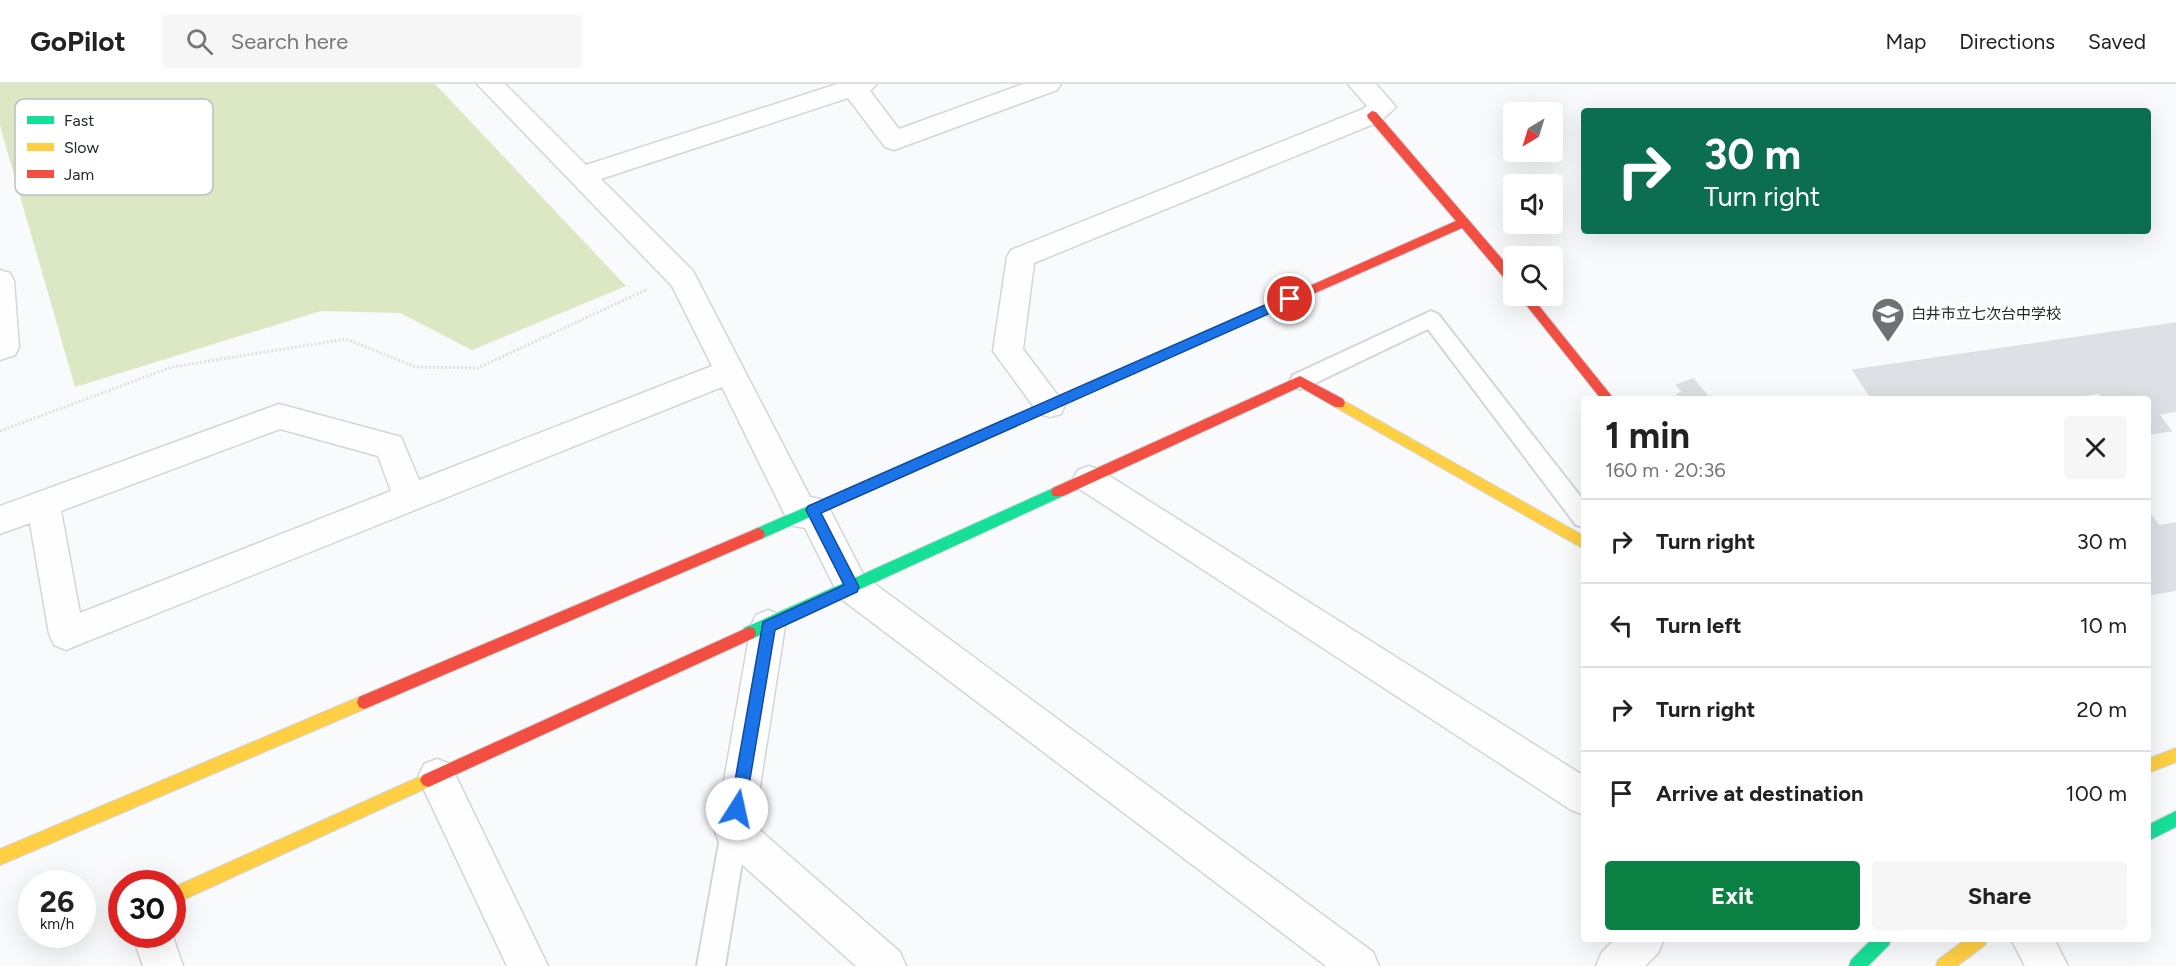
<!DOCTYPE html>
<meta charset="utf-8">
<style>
body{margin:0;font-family:Figtree,"Noto Sans JP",sans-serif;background:#f6f6f6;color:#222;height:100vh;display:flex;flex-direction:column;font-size:22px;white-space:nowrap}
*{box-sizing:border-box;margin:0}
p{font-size:20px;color:#767676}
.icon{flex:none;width:33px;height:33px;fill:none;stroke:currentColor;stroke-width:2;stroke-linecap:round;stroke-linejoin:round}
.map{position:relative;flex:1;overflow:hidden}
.side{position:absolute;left:1581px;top:312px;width:570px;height:546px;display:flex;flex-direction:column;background:#fff;border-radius:6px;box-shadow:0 6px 24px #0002}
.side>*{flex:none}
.hud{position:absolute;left:1581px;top:24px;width:570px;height:126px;border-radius:6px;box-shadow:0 6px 24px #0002;background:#0b6e4f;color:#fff;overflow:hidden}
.needle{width:39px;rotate:218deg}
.controls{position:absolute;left:1503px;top:18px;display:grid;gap:12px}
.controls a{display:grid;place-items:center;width:60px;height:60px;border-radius:6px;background:#fff;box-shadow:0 6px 24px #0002;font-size:30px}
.speed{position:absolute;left:18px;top:786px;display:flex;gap:12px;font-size:30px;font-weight:700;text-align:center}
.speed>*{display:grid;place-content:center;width:78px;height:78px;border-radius:50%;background:#fff;box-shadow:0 6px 24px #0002;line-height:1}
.speed small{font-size:15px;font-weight:400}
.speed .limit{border:9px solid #d22;background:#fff;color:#111}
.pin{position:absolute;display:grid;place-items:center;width:51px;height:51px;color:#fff;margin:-26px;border:3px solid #fff;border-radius:50%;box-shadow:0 2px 6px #0007}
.me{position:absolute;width:66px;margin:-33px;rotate:10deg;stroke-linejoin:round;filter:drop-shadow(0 0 4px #0008)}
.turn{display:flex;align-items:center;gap:21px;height:126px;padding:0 24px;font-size:27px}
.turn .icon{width:78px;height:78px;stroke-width:2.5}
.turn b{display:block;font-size:42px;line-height:51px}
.round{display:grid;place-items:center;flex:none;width:63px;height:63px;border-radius:6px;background:#f6f6f6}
.summary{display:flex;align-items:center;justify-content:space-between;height:102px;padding:0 24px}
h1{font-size:36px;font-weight:700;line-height:45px}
.button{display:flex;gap:12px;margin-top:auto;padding:12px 24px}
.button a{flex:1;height:69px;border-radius:6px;background:#0b8043;color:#fff;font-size:24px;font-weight:700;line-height:69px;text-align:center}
.button a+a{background:#f6f6f6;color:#222}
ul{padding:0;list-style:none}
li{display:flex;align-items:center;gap:18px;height:84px;padding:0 24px;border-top:2px solid #e0e0e0}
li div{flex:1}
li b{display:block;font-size:22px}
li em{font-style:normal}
header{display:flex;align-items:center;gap:36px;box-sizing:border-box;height:84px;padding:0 30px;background:#fff;border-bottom:2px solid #e0e0e0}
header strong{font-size:28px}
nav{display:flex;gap:33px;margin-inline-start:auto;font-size:21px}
.search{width:420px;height:54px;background:#f6f6f6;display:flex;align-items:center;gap:15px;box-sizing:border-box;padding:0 21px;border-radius:6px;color:#767676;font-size:22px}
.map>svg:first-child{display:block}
</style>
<header>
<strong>GoPilot</strong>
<div class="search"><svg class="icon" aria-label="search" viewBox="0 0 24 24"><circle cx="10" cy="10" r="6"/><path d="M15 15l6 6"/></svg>Search here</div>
<nav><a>Map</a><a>Directions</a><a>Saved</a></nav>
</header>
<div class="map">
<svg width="2176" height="882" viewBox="0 0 2176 882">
<rect width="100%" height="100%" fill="#f8fafc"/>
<path fill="#dbe8c3" d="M0 0H435L626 202 472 266 400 229 321 227 75 303 0 42Z"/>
<path fill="#dde1e6" stroke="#dbe0e4" stroke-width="1.5" d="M2176 239V327L2158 330 2171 347 2148 350V315H2104L2099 309 2060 315H1872L1853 286Z
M1693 295 1710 315H1681L1677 310 1683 308 1677 301Z
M2148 427 2159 442 2176 439V506L2148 511Z"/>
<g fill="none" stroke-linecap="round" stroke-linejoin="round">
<g stroke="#d2d6da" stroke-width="4">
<path id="lane" d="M1431 227 1438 230 1584 417V443L1576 441 1428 245 1307 303 1300 305 1293 303 1290 297 1293 291Z
M734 735 743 739 747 748 725 882H697L721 748 725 739Z"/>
</g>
<g stroke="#d2d6da" stroke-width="3">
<path id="street" d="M477 0H505L586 81 837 0H877L870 7 899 45 1023 0H1061L1057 6 894 66 885 63 848 14 601 95 693 187 810 413 825 416 864 492 1373 868 1379 882H1326L840 514 805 444 790 441 722 303 78 561 66 566 54 561 49 550 30 439 0 450V422L279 320 401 353 419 396 712 282 672 202ZM280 345 378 372 391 407 80 529 61 427Z
M1348 0H1376L1396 23 1381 37 1034 179 1023 265 1065 321 1061 330 1050 333 1039 330 993 267 1007 173 1011 166 1363 25 1367 22Z
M0 186 10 189 14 197 19 263 15 271 0 276Z
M1089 382 1100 386 1584 692V731L1571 726 1078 404 1073 395 1078 386Z
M768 526 780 531 785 542 754 741 900 868 906 882H856L720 761 715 748 751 542 756 531Z
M437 675 450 680 548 882H507L418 693 424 680Z
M132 850H172L183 882H143Z
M1615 855H1664L1658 869 1645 882H1596L1602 868Z
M2011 855H2054L2068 882H2025Z"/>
</g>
<g stroke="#d2d6da" stroke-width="2">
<path id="fast" d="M1176 261 1182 266 1180 269 763 454 758 456 753 454 751 450 753 446Z
M1058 402 1063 404 1065 408 1063 412 754 554 749 555 744 554 742 549 744 544Z
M2176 727V743L2148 757V741Z
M1872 855H1891L1889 861 1868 882H1849L1851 876Z"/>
</g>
<g stroke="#d2d6da" stroke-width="2">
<path id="slow" d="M1339 314 1584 452V465L1335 323 1333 319Z
M364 611 369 613 371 618 369 623 0 781V765Z
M2176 664V678L2148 689V675Z
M428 689 433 691 436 696 433 701 172 821V804Z
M1966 855H1987L1985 861 1957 882H1936L1938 876Z"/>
</g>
<g stroke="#d2d6da" stroke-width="2">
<path id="jam" d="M1372 27 1376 28 1514 189V202L1510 201 1462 144 1180 269H1172L1170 266 1172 263 1456 137 1368 34 1367 31Z
M1519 212H1531L1614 315H1601Z
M1300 292 1343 315 1345 319 1343 323H1335L1300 303 1063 412H1053L1051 408 1053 404Z
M758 444 763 446 765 450 763 454 369 623 364 625 359 623 357 618 359 613Z
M749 543 754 544 756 549 754 554 433 701 428 703 423 701 420 696 423 691Z"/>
</g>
<path stroke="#dee0e1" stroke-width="3" stroke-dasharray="2 2" stroke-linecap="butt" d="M0 347 172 283 346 255 416 283 478 284 648 205"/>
<use href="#lane" fill="#fefeff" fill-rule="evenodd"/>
<use href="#street" fill="#fefeff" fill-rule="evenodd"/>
<use href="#fast" fill="#16e098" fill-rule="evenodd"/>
<use href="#slow" fill="#ffcf43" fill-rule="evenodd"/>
<use href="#jam" fill="#f24e42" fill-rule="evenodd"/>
</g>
<path fill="#1a73e8" stroke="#114b97" stroke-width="1.5" d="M1290 210 1295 212V218L821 429 859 503 857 508 775 546 745 725 743 730 737 733 732 730 730 725 763 538 844 501 806 426 808 422Z"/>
<defs>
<g id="school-pin" transform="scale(1.725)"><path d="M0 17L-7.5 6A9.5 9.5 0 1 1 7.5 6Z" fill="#6c7276" stroke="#fff"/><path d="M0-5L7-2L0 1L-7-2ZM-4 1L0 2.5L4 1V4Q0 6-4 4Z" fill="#fff"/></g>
</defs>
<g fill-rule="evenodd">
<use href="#school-pin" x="1888" y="230"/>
</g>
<g text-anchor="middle" stroke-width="6" stroke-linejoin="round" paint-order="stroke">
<g font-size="15" fill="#21282e" stroke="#fff" text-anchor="start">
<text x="1911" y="235">白井市立七次台中学校</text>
</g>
</g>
<rect x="15" y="15" width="198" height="96" rx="9" fill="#fff" stroke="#bcbec0" stroke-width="1.5"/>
<rect x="27" y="32" width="27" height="8" fill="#16e098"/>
<rect x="27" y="59" width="27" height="8" fill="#ffcf43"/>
<rect x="27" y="86" width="27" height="8" fill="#f24e42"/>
<g font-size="16" fill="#21282e">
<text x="64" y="42">Fast</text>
<text x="64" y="69">Slow</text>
<text x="64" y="96">Jam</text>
</g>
</svg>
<div class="controls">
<a><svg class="needle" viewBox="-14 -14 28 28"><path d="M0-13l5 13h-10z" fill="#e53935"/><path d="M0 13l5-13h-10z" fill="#767676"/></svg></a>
<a><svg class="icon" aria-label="sound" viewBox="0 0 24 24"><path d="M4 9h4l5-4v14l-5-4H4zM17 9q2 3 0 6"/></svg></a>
<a><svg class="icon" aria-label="search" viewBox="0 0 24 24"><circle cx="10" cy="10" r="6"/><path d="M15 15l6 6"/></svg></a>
</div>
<div class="speed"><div>26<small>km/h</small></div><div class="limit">30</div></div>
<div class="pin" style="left:1290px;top:215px;background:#d93025"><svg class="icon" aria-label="arrive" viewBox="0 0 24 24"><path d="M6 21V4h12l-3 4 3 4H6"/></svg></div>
<svg class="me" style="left:737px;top:725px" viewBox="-20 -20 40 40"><circle r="19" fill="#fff"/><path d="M0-13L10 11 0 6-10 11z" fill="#1a73e8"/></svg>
<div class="hud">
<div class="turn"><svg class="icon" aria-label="right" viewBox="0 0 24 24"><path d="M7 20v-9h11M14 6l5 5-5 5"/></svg><div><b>30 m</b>Turn right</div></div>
</div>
<section class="side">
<div class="summary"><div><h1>1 min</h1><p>160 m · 20:36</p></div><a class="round"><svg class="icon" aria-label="close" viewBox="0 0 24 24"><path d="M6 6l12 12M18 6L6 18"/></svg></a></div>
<ul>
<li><svg class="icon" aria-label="right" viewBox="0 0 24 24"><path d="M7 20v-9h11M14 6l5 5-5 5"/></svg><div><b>Turn right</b></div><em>30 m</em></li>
<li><svg class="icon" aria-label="left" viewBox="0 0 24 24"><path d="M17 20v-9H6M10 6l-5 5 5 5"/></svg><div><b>Turn left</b></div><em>10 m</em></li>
<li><svg class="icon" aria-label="right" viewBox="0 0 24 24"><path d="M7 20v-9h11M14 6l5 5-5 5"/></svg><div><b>Turn right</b></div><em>20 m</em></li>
<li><svg class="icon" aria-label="arrive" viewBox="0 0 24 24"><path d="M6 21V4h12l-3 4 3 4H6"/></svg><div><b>Arrive at destination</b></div><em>100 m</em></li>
</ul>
<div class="button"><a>Exit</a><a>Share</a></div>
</section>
</div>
